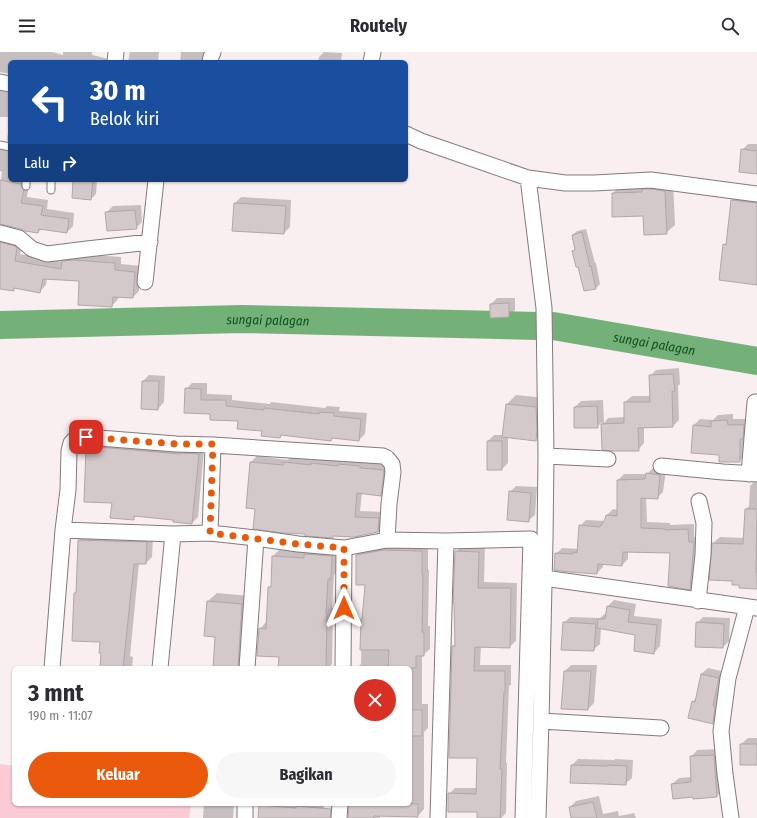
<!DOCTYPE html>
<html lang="id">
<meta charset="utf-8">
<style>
body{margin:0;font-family:"Fira Sans Condensed",sans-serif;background:#f7f7f7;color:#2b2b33;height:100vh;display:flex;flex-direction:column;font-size:15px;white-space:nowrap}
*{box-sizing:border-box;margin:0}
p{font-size:13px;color:#7c7c81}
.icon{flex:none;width:22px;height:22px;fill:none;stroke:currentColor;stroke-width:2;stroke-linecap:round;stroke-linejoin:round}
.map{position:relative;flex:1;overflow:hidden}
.side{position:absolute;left:12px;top:614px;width:400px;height:140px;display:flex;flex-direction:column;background:#fff;border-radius:6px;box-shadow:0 1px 3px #0004}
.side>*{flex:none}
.top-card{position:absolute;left:8px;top:8px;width:400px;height:122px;border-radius:6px;box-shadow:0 1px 3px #0004;background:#1a4fa0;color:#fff;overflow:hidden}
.pin{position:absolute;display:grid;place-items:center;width:34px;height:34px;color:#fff;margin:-17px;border-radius:8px;box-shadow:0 2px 6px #0006}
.me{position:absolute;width:44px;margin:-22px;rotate:0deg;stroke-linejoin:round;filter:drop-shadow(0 0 3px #0008)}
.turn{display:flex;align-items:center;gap:14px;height:84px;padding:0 16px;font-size:18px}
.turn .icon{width:52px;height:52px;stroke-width:2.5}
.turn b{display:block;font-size:28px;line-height:34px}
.then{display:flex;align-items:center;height:38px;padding:0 16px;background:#0003;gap:8px;font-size:15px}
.round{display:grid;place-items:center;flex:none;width:42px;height:42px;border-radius:21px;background:#f7f7f7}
.headline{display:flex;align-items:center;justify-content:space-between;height:68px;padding:0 16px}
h1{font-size:24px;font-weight:700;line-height:30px}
.action{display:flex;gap:8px;margin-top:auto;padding:8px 16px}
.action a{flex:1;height:46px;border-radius:24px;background:#ea580c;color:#fff;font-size:16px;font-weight:700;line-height:46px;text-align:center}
.action a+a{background:#f7f7f7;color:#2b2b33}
header{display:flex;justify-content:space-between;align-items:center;height:52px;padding:0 16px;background:#fff;font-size:18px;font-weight:700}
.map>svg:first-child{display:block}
</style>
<header><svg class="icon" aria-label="menu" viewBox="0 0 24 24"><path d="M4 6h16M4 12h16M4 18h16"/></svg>Routely<svg class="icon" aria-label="search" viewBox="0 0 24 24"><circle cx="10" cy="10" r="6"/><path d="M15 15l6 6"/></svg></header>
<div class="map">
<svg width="757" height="766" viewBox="0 0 757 766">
<rect width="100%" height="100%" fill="#f9eef0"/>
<path fill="#facbd4" d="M0 712 14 714V752H191L189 766H0Z"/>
<path fill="#0003" d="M0 0H52L63 3V0H92V3L109 7V10H10V22L0 20Z
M130 0H159L158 10H128Z
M181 0H207L204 10H180Z
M324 0 342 1 341 10H318L319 5Z
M0 31 10 34V65H0Z
M10 66V89L7 88Z
M0 91 10 93V128H27L29 132 27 145 48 148 47 157 74 161 73 174 67 180 42 177 38 180 0 172V134L2 120 0 119Z
M748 92H757V121L742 98Z
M74 128H97L96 142 91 147Z
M673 131 675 173 666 181 613 141 621 133Z
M739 141 757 143V232L724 193 727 190 732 148Z
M241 145 291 148 290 175 284 181 235 151Z
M141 153 142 170 136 176 106 161 113 154Z
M586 177 595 211H596L600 232 596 236 579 214 573 199 576 196 573 183 577 179Z
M0 183 23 190 20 202 63 210 69 203 80 202 121 205V212L141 214 139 239 133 245 118 244V247L112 254 80 228 47 226 46 233 40 239 16 235 13 238 0 236Z
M497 246H515V258L509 264 491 252Z
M679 316 680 332 678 334 679 368 673 374 644 375V391L638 398 603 397 602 370 597 375 575 355 581 349 603 348 604 371 608 366 625 365V350L632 344H651L650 324 656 318Z
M149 323 165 324 164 350 158 357 143 329Z
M192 331H207V342L232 343V348L270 352 271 350 325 356 327 354 340 355 339 359 367 361 365 382 359 388 333 386 331 388 283 382 280 385 239 368 211 361 186 337Z
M516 343 545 346V378L535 388 508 385V411L502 417H488V389L494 383H504L507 352Z
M733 362V367H749L746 403 739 409 720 402 694 373 700 367 713 368 718 363Z
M93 388 204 396 198 465 192 471 174 467 137 463 133 467 113 450 87 395Z
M257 404 288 408 290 405 315 408 318 405 389 413 386 437 381 443 362 441 360 459 385 460 384 474 378 480 335 483 333 485 306 481 256 456 251 410Z
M653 416 666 417 663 440 657 446 646 445 647 470 670 471V473L694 472V485H700L696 530 690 536 671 500 628 499V507L622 513 603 511V515L597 521 556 502 562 496 579 497 580 474 586 468 605 469 607 463 613 457 618 458V428L624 422H647Z
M756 428H757V536L740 532 733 528 713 491 720 485 744 486 746 457 749 454 750 434Z
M516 434 537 435 535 463 528 469 510 440Z
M86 482 153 485 152 505 146 511H139L130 604 133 605 132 616H101V589L75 541 77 540 79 488Z
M428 493V517L429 518 428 574H430V597L423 603H422V652H428V676L424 680V757L418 764 380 763V766H349L350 752H410V616H357L361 612 362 567 363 566 366 532 357 503 363 497Z
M462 494H485L484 530 517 531 516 589 509 595 481 594 480 613H511V633L509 634 506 711H507L506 761 501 766H478V759L449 742 455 736H477L478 705 453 594 456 591V500Z
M279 498 308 500 338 498 337 520 334 523 332 556H333L332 612 328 616H279L280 604 260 577 266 570 267 571 269 535 272 533 273 504Z
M217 541 250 544 247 616H214L217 584 208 549Z
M614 548 636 552 634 564 662 567 660 594 654 601 636 582 601 576 600 592 593 598 564 571 570 565 600 566 606 561H607L608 554Z
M703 565 730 566 729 589 723 595 697 571Z
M571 613H597L594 651 588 657 565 619Z
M708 616 725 620 719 665 712 671 693 650 696 646 701 622Z
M748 686H757V712L741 692Z
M720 697 723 737 717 744 672 732 679 726 692 725 691 705 697 698Z
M578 707 614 708 615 707 633 708 632 726 625 732 572 713Z
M599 744 603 762 618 759 619 764 634 761 636 766H572L570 755 576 749Z
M204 752H234L233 766H203Z
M260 752H324L323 766H259Z"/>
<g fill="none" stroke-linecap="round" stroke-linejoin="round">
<g stroke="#74b179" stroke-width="28">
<path id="s1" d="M0 273 241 267 537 274"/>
<path id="s2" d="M553 274 757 309"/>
</g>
</g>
<path fill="#d3c8ca" stroke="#b1a7a8" d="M741 97 757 99V122L739 120Z
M0 128 21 132 22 136 24 138 21 151 43 154 41 163 69 167 67 181 39 177 38 181 25 179 21 177 0 172Z
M73 128H93L91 148 72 146Z
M642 137H651L665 139 667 182 644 183 643 164 612 165V141L642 140Z
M731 148 757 151V233L719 228 723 192 726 193Z
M234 151 286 154 284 182 232 179Z
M135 158 137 177 107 179 105 160Z
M582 180 590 215 591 214 596 237 584 239 578 215H576L572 199 575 198 572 183Z
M0 190 15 194 17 196 15 209 61 217 62 209 73 208 115 211V218L135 220 133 246 113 245 112 255 78 253 79 229 43 227 40 241 14 236V239L0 237Z
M509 251V265L490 266V252Z
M673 322 675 339H672L673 375 638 376 639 399H613L602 398 601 372 624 371V350H650L649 323Z
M142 329H159L158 358 141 357Z
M185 336 201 337V348H226V354L264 358V356L319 362V360L334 361V364L361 367 359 389 332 386 331 389 281 383 280 386 261 384 262 379 237 377 238 369 210 368V362L184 361Z
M506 352 536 355 537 378 536 389 502 385Z
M597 354 598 376H574V355Z
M727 368 728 373H744L743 387H740V410H719V403L691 401 693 373 711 375V369Z
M487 389H502V418H487Z
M86 394 180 402V401L199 402 192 472 173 470V468L134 464V468L110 466 112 451 84 450Z
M250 410 283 413 284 410 311 413V411L338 414V412L360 414V416L384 418 381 444 357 441 355 465 379 466 378 480 354 485 333 484V486L305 484V482L283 481 253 477 255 457 246 456Z
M646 421 660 423 658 447 641 446V476L665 477V478L688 477 689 490H694L690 538 668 534 670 501 623 500 622 514 598 512 597 522 569 520 554 518 555 501 573 502V500L577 501 579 473 600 475 605 467 606 463 617 464V428L645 427Z
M509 439 531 441 529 470 507 468Z
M745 457H757L756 521H757V537L739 536V533H732V529L709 528 712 491 743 492Z
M78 488 147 490 146 512H134L123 616H100L101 601H99L100 590 72 589 74 541H76Z
M383 498 422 499V523H423L422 580H424V604H416V616H388L389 598H360L361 567H362L365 533H356V503Z
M455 499 479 500 478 536H511L510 596 475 595 474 619H505V640H504L500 717H502L500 766H477V760H448V741L476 742 477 706H449L452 594H455L454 551H453Z
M304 502 332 504 331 527H328L326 562H327L326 616H278L279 605 257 604 259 576 266 577 268 535H271L272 504 304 506Z
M207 549 242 552 238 616H213L215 585 204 584Z
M607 554 630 558 628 570 657 573 654 602 634 599 635 583 597 576 598 567H605Z
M563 570 596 572 594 599 561 598Z
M696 570 724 572 723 596 695 595Z
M564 619H591L588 658 561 657Z
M701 622 719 626 713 654 715 655 713 672 688 666 692 649 695 650Z
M410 658H422V684H410Z
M740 692H757V713H740Z
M714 703 717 745 693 747V745L673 747 671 732 691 730 690 704Z
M571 713 608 714V713L627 714 626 733 602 732 570 731Z
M593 750 597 766H571L569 755Z
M349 752H418V765L374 764 373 766H348Z
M259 753 296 756V754L331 757 330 766H258Z"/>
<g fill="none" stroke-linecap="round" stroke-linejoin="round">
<g stroke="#837a7c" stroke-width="9">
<path id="lane" d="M0 93 10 95
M26 134V128
M51 138V128"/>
</g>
<g stroke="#837a7c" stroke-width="17">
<path id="street" d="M115 10 116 0
M210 10 211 5 213 0
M371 10 373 0
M0 30 10 32
M406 82 421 89 528 126 565 131H594L651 128 757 142
M528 126 544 256 546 404 545 487 541 669 538 766
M0 181 19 186 32 197 47 202 87 197 150 190
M145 230 156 128
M546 404 608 407
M661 414 723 420 757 422
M749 422 755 350
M63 478 173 482 210 481 256 486 298 492 344 496 387 488 446 489 531 487 523 766
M210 481 213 393
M544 526 757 556
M698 549 703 503 704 471 699 449
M52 616 63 478 68 438 69 399 71 391 76 386 86 385 176 392 213 393 383 404 387 406 392 412 393 420 389 452 387 488
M160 616 173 482
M247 616 256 486
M343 616 344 496
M541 669 661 676
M245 766V752
M339 766 340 752
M438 766 446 489
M731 766 725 722 721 679 728 626 747 555"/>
</g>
<use href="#lane" stroke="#fff" stroke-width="7"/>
<use href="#street" stroke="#fff" stroke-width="15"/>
</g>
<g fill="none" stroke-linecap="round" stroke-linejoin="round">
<path stroke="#ea580c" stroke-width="7" stroke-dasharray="0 12.6" d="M86 385 176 392H213L210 481 298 492 344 496V556"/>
</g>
<g text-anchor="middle" stroke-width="3.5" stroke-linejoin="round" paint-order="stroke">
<g font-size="13" font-style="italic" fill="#0d511b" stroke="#fefefe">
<text dy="5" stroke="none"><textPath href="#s1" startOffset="268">sungai palagan</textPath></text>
<text dy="5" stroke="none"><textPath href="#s2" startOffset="103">sungai palagan</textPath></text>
</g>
</g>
</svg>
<div class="pin" style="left:86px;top:385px;background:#d93025"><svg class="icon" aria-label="arrive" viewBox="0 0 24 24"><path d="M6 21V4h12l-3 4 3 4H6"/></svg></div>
<svg class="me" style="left:344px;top:556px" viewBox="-20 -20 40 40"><path d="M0-17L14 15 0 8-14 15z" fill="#ea580c" stroke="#fff" stroke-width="4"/></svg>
<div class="top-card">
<div class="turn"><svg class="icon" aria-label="left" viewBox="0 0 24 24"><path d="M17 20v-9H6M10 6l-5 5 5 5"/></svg><div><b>30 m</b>Belok kiri</div></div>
<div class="then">Lalu<svg class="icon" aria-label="right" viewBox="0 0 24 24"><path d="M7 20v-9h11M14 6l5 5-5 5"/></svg></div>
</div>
<section class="side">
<div class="headline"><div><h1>3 mnt</h1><p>190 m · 11:07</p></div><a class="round" style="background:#d93025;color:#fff"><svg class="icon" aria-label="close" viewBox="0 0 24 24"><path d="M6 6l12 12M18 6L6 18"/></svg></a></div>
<div class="action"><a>Keluar</a><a>Bagikan</a></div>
</section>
</div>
